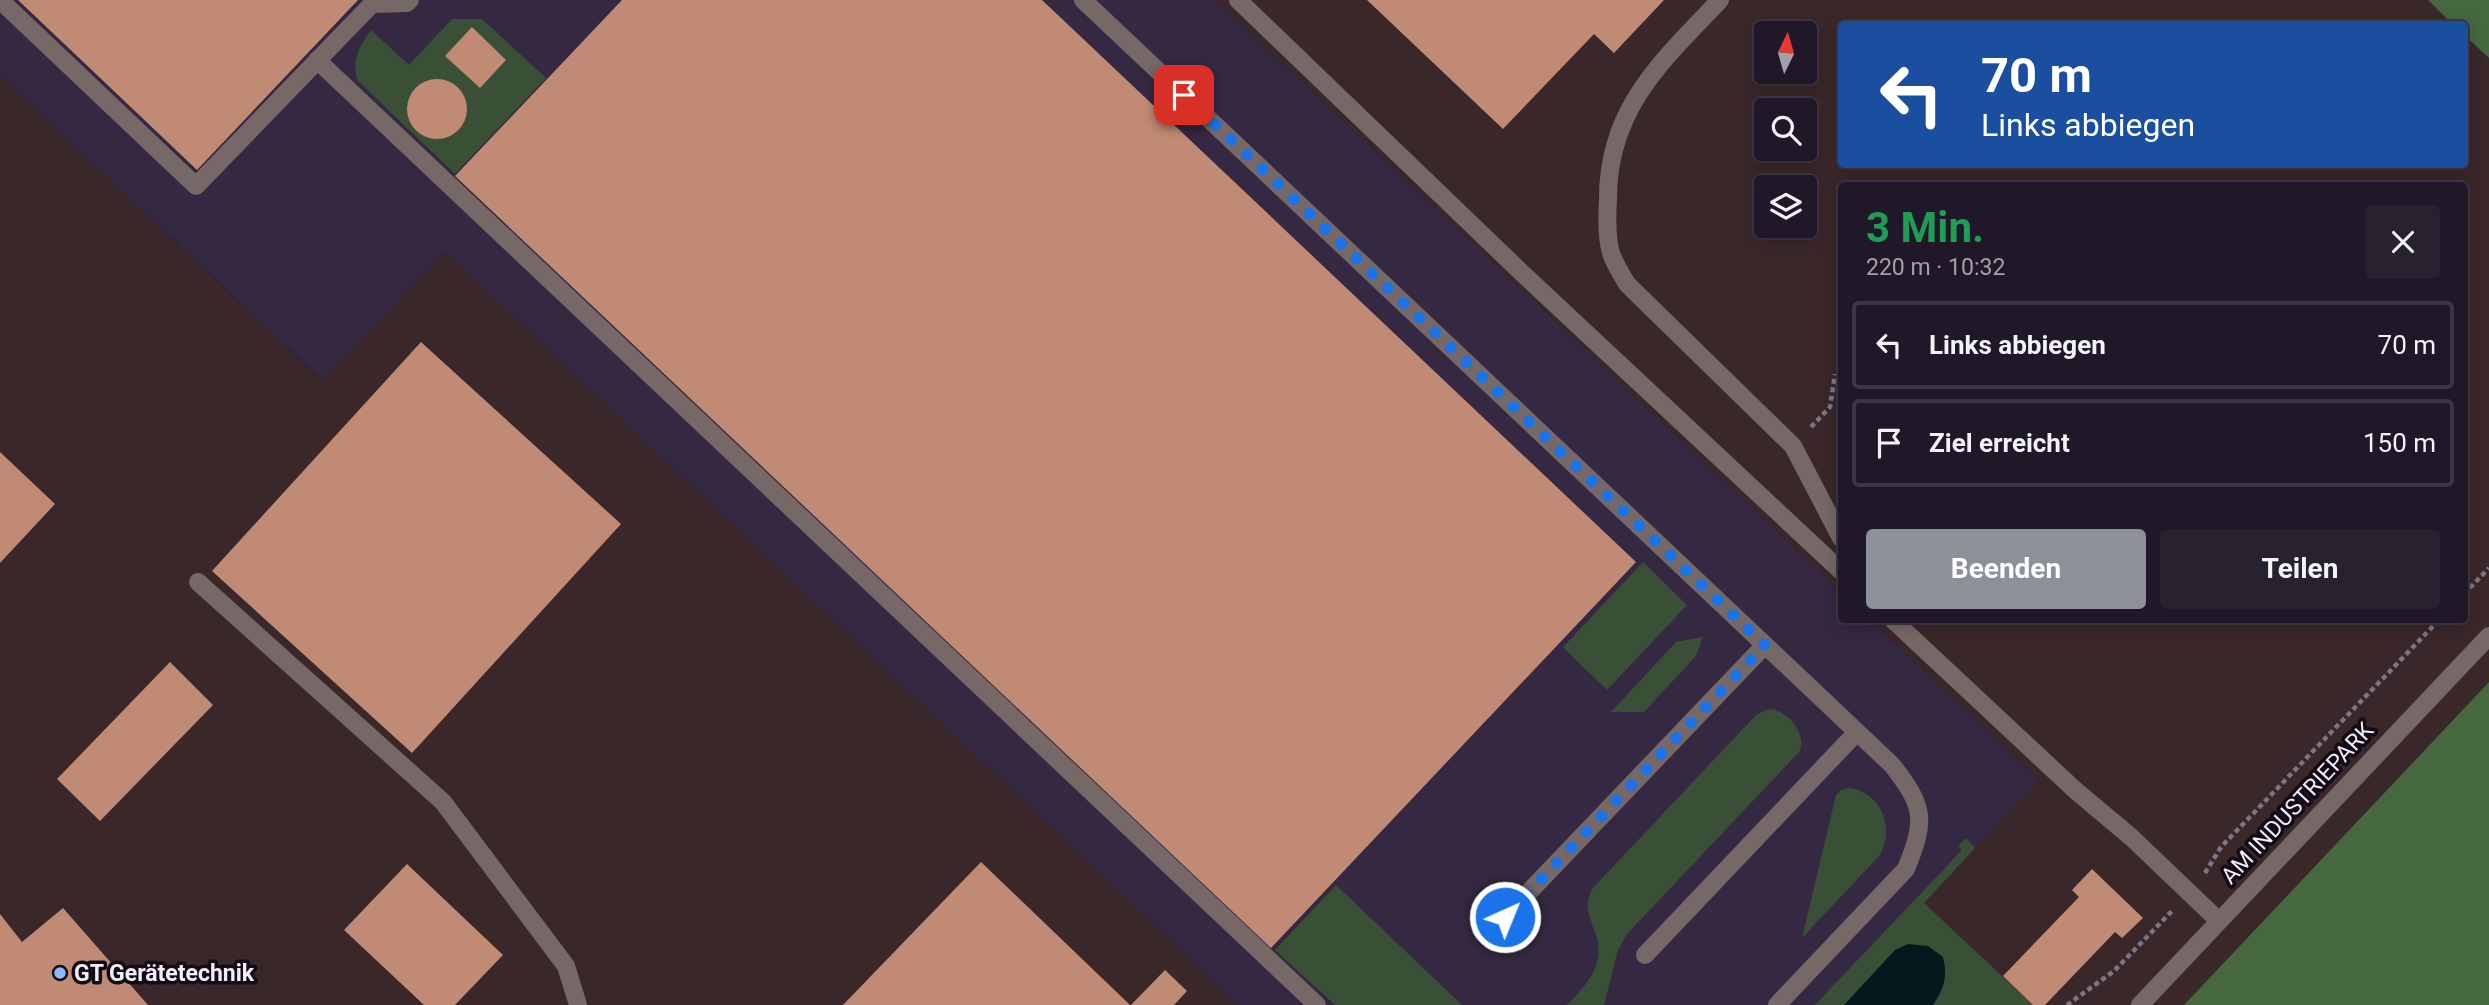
<!DOCTYPE html>
<html lang="de">
<meta charset="utf-8">
<style>
body{margin:0;font-family:Roboto,sans-serif;background:#282130;color:#f1f3f6;height:100vh;display:flex;flex-direction:column;font-size:26px;white-space:nowrap}
*{box-sizing:border-box;margin:0}
p{font-size:23px;color:#a2a0a8}
.icon{flex:none;width:38px;height:38px;fill:none;stroke:currentColor;stroke-width:2;stroke-linecap:round;stroke-linejoin:round}
.map{position:relative;flex:1;overflow:hidden}
.side{position:absolute;left:1838px;top:182px;width:630px;height:441px;display:flex;flex-direction:column;background:#201828;border-radius:7px;box-shadow:0 4px 18px #0003,0 0 0 2px #3d3745}
.side>*{flex:none}
.hud{position:absolute;left:1838px;top:21px;width:630px;height:147px;border-radius:7px;box-shadow:0 4px 18px #0003,0 0 0 2px #3d3745;background:#1a4fa0;color:#fff;overflow:hidden}
.needle{width:46px;rotate:5deg}
.tools{position:absolute;left:1754px;top:21px;display:grid;gap:14px}
.tools a{display:grid;place-items:center;width:63px;height:63px;border-radius:7px;background:#201828;box-shadow:0 4px 18px #0003,0 0 0 2px #3d3745;font-size:35px}
.pin{position:absolute;display:grid;place-items:center;width:60px;height:60px;color:#fff;margin:-30px;border-radius:14px;box-shadow:0 4px 10px #0006}
.me{position:absolute;width:77px;margin:-38px;rotate:44deg;stroke-linejoin:round;filter:drop-shadow(0 0 5px #0008)}
.turn{display:flex;align-items:center;gap:24px;height:147px;padding:0 28px;font-size:32px}
.turn .icon{width:91px;height:91px;stroke-width:2.5}
.turn b{display:block;font-size:49px;line-height:60px}
.round{display:grid;place-items:center;flex:none;width:74px;height:74px;border-radius:7px;background:#282130}
.summary{display:flex;align-items:center;justify-content:space-between;height:119px;padding:0 28px}
h1{font-size:42px;font-weight:700;line-height:52px;color:#1e9e55}
.action{display:flex;gap:14px;margin-top:auto;padding:14px 28px}
.action a{flex:1;height:80px;border-radius:7px;background:#8c9099;color:#fff;font-size:28px;font-weight:700;line-height:80px;text-align:center}
.action a+a{background:#282130;color:#f1f3f6}
ul{padding:0;list-style:none}
li{display:flex;align-items:center;gap:21px;height:88px;margin:0 14px 10px;padding:0 14px;border:4px solid #3d3745;border-radius:7px}
li div{flex:1}
li b{display:block;font-size:26px}
li em{font-style:normal}
.map>svg:first-child{display:block}
</style>
<div class="map">
<svg width="2489" height="1005" viewBox="0 0 2489 1005">
<rect width="100%" height="100%" fill="#2a2035"/>
<path fill="#352842" d="M0 0H1215L1841 592V620H1870L2039 780 1924 903 2033 1005H1239L445 251 323 381 0 75Z"/>
<path fill="#3a2729" fill-rule="evenodd" d="M1215 0H2428L2452 24H1841V164H2464V35L2489 58V682L2184 1005H2033L1923 903 2039 780 1870 620H2464V186H1841V592ZM1766 33H1804V72H1766ZM1766 110H1804V149H1766ZM1766 187H1804V226H1766Z
M0 75 322 381 445 251 1239 1005H0Z"/>
<path fill="#3a5036" d="M452 19H482L546 78 455 174 358 81C351 61 359 47 371 30L409 65Z
M1643 562 1687 605 1607 690 1563 647Z
M1703 637 1696 656 1644 712H1611L1676 642Z
M1770 709C1788 711 1806 733 1800 751L1627 934 1618 950 1604 1005H1567C1587 985 1607 962 1595 932 1589 916 1584 906 1592 889L1757 714Z
M1849 788C1881 792 1895 827 1880 855L1802 938 1836 795 1841 790Z
M1966 838 1975 848 1924 903 2033 1005H1815L1962 850 1958 846Z
M1336 885 1462 1005H1335L1275 950Z"/>
<path fill="#45683f" d="M2428 0H2489V58L2464 35V24H2452Z
M2489 682V1005H2184Z"/>
<path fill="#04181e" d="M1908 944 1928 946 1943 957C1948 976 1944 989 1933 1005H1844L1895 950Z"/>
<path fill="#c18a75" d="M18 0H358L197 170Z
M622 0H1042L1636 562 1271 948 455 176Z
M1367 0H1664L1614 53 1594 34 1503 129Z
M472 27 506 60 480 88 445 56Z
M407 109a30 30 0 1 1 60 0a30 30 0 1 1-60 0Z
M421 342 621 524 412 753 212 571Z
M0 452 55 504 0 563Z
M170 662 213 705 100 821 57 779Z
M981 862 1130 1005H843Z
M407 864 503 955 455 1005H424L344 930Z
M2092 869 2143 918 2122 938 2115 932 2045 1005H2033L2003 976 2079 897 2072 890Z
M63 908 148 1005H0V914L22 942Z
M1165 970 1187 991 1174 1005H1131Z"/>
<g fill="none" stroke-linecap="round" stroke-linejoin="round">
<path stroke="#7d7587" stroke-width="4.5" stroke-dasharray="5 3.5" stroke-linecap="butt" d="M1811 427 1830 407 1835 374
M2464 594 2489 568
M2205 873 2221 847 2439 620
M2067 1005 2114 971 2172 911"/>
<path stroke="#766867" stroke-width="18" d="M0 0 196 186 372 4 407 3 410 0
M1083 0 1892 765C1925 807 1926 820 1906 869L1777 1005
M1238 0 1522 273 1841 571
M1720 0C1663 60 1608 108 1608 198 1607 215 1606 240 1612 256 1616 266 1622 275 1627 284L1793 446 1841 538
M317 60 1317 1005
M198 582 443 802 566 966 578 1005
M1893 620 2075 790 2131 837 2219 921
M1505 917 1765 645
M1645 955 1857 732
M2140 1005 2489 636"/>
</g>
<g fill="none" stroke-linecap="round" stroke-linejoin="round">
<path stroke="#1a73e8" stroke-width="12" stroke-dasharray="0 21.6" d="M1184 95 1765 645 1505 917"/>
</g>
<circle fill="#8fb8fd" stroke="#110c15" stroke-width="2.5" cx="60" cy="973" r="7"/>
<g text-anchor="middle" stroke-width="7" stroke-linejoin="round" paint-order="stroke">
<g font-size="23" fill="#f3ecfb" stroke="#110c15">
<text transform="translate(2297 803) rotate(-47)" y="8">AM INDUSTRIEPARK</text>
</g>
<g font-size="23" font-weight="bold" fill="#f3ecfb" stroke="#110c15" text-anchor="start">
<text x="74" y="981">GT Gerätetechnik</text>
</g>
</g>
</svg>
<div class="tools">
<a><svg class="needle" viewBox="-14 -14 28 28"><path d="M0-13l5 13h-10z" fill="#e53935"/><path d="M0 13l5-13h-10z" fill="#a2a0a8"/></svg></a>
<a><svg class="icon" aria-label="search" viewBox="0 0 24 24"><circle cx="10" cy="10" r="6"/><path d="M15 15l6 6"/></svg></a>
<a><svg class="icon" aria-label="layers" viewBox="0 0 24 24"><path d="M12 4l9 5-9 5-9-5zM3 14l9 5 9-5"/></svg></a>
</div>
<div class="pin" style="left:1184px;top:95px;background:#d93025"><svg class="icon" aria-label="arrive" viewBox="0 0 24 24"><path d="M6 21V4h12l-3 4 3 4H6"/></svg></div>
<svg class="me" style="left:1505px;top:917px" viewBox="-20 -20 40 40"><circle r="17" fill="#1a73e8" stroke="#fff" stroke-width="3"/><path d="M0-11L8 9 0 5-8 9z" fill="#fff"/></svg>
<div class="hud">
<div class="turn"><svg class="icon" aria-label="left" viewBox="0 0 24 24"><path d="M17 20v-9H6M10 6l-5 5 5 5"/></svg><div><b>70 m</b>Links abbiegen</div></div>
</div>
<section class="side">
<div class="summary"><div><h1>3 Min.</h1><p>220 m · 10:32</p></div><a class="round"><svg class="icon" aria-label="close" viewBox="0 0 24 24"><path d="M6 6l12 12M18 6L6 18"/></svg></a></div>
<ul>
<li><svg class="icon" aria-label="left" viewBox="0 0 24 24"><path d="M17 20v-9H6M10 6l-5 5 5 5"/></svg><div><b>Links abbiegen</b></div><em>70 m</em></li>
<li><svg class="icon" aria-label="arrive" viewBox="0 0 24 24"><path d="M6 21V4h12l-3 4 3 4H6"/></svg><div><b>Ziel erreicht</b></div><em>150 m</em></li>
</ul>
<div class="action"><a>Beenden</a><a>Teilen</a></div>
</section>
</div>
